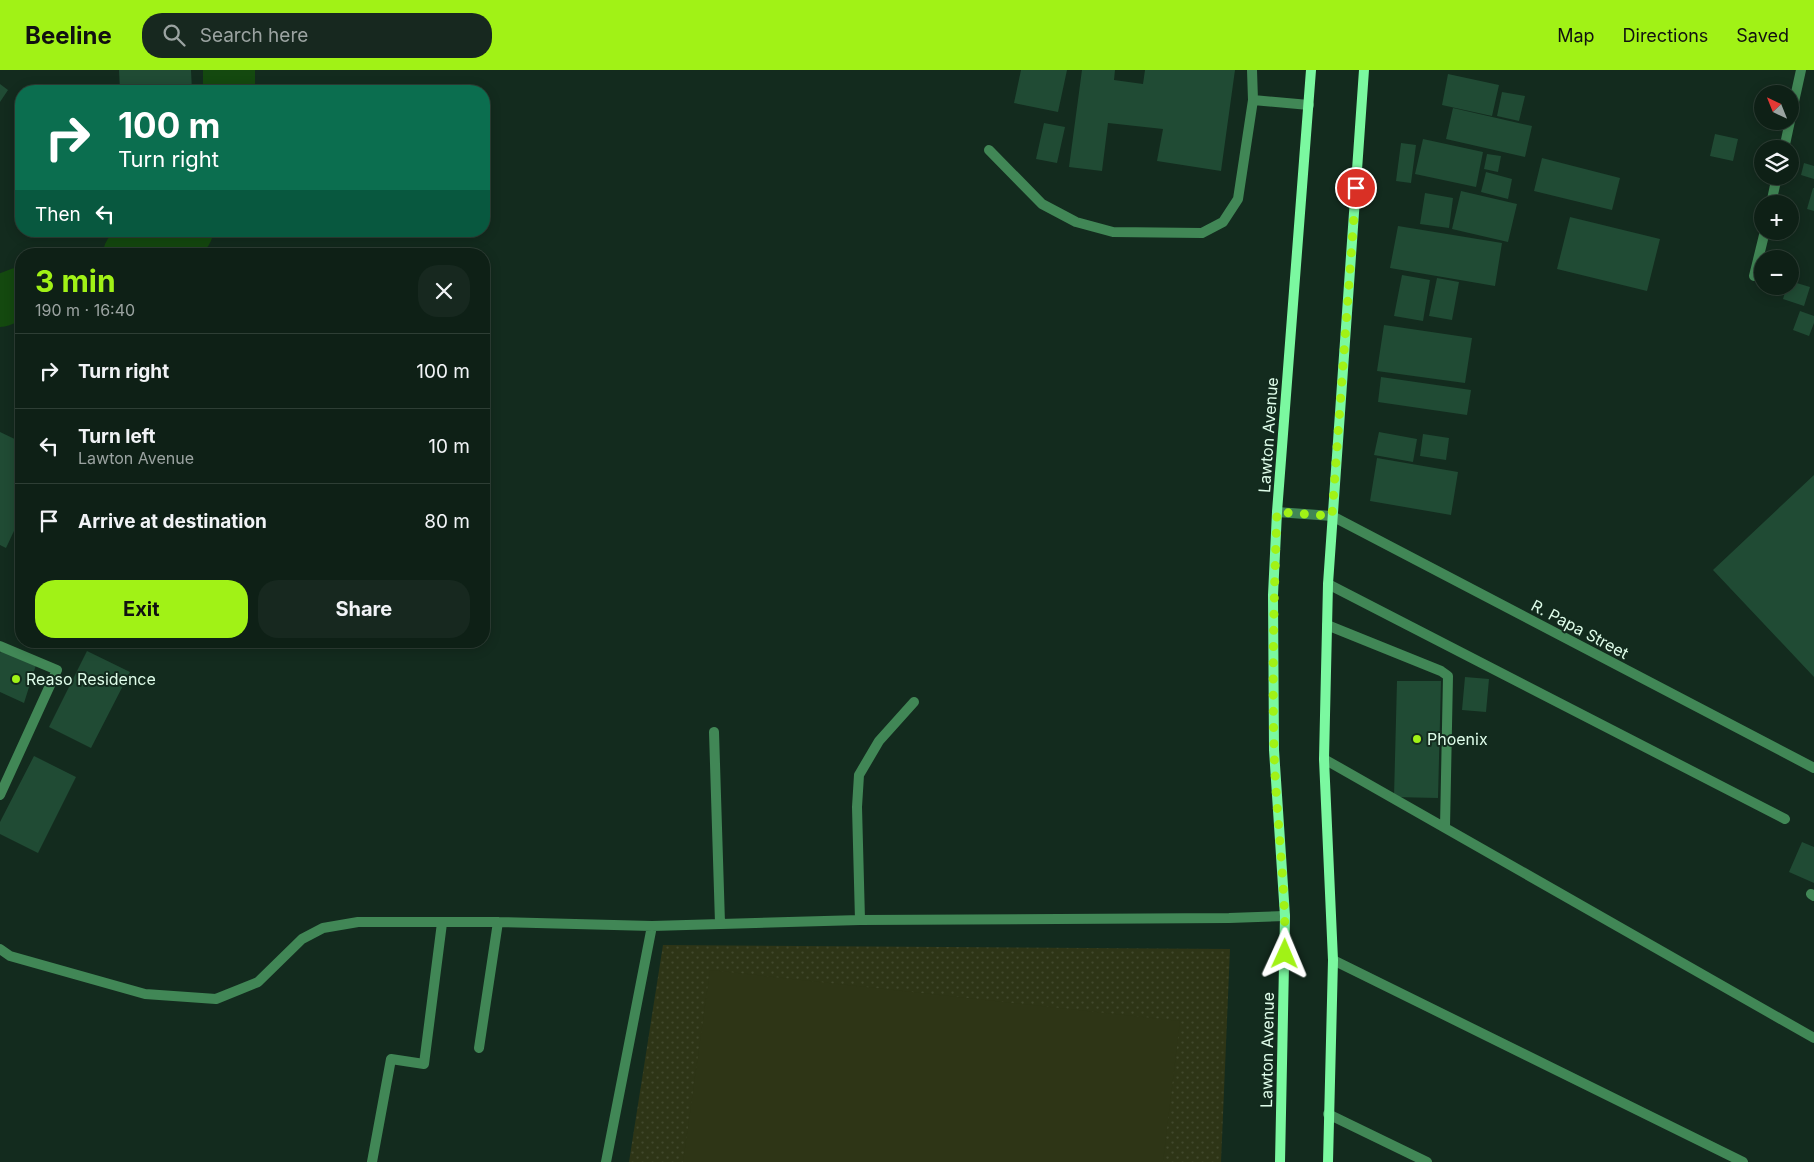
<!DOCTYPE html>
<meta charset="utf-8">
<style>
body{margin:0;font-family:Inter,sans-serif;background:#17281f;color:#f1f3f6;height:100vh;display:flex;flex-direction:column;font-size:19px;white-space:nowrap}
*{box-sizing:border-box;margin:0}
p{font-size:16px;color:#9ba3a1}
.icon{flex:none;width:28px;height:28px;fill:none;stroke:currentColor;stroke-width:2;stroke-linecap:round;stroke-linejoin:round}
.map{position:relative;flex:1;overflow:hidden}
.details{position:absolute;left:15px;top:178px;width:475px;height:400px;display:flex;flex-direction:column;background:#0e2016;border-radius:20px;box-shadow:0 2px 12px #0003,0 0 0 1px #2e3e35}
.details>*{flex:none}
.guide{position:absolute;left:15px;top:15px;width:475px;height:152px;border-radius:20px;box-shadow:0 2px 12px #0003,0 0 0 1px #2e3e35;background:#0b6e4f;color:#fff;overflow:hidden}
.needle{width:32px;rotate:317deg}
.fabs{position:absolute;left:1754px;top:15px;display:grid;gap:10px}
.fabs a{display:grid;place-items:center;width:45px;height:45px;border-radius:50%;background:#0e2016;box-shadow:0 2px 12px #0003,0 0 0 1px #2e3e35;font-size:25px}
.pin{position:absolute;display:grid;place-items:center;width:42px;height:42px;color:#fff;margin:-21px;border:2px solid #fff;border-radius:50%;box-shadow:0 1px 5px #0007}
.me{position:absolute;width:55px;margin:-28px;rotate:1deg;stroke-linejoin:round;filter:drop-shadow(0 0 4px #0008)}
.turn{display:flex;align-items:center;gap:18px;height:105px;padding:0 20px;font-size:22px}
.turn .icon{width:65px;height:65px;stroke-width:2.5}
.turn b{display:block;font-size:35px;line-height:42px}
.then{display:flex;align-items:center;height:48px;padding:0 20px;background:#0003;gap:10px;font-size:19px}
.round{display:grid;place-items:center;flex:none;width:52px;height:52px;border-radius:20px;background:#17281f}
.summary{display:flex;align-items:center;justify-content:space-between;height:85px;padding:0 20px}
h1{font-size:30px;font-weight:700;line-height:38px;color:#a1f216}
.primary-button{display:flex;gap:10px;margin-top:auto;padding:10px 20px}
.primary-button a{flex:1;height:58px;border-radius:20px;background:#a1f216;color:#111;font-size:20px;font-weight:700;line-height:58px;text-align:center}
.primary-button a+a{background:#17281f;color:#f1f3f6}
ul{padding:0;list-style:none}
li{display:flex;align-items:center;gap:15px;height:75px;padding:0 20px;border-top:1px solid #2e3e35}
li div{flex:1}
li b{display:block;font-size:19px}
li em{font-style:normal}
header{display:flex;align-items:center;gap:30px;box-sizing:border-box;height:70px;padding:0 25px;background:#a1f216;color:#111}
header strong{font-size:24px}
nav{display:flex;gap:28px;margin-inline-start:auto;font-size:18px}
.search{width:350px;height:45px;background:#17281f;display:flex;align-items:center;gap:12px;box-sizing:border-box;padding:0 18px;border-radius:20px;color:#9ba3a1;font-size:19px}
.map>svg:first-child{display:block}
</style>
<header>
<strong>Beeline</strong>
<div class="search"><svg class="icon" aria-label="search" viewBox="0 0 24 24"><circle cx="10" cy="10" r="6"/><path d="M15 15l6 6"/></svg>Search here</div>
<nav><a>Map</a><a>Directions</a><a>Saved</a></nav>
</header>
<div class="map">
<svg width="1814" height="1092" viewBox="0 0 1814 1092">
<defs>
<pattern id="grass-dots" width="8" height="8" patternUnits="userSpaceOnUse" patternTransform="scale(1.25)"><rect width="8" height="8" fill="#2e3516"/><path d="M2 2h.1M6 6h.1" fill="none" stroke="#42492d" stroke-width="1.8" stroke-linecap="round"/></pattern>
</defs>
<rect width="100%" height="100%" fill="#132b1e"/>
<path fill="url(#grass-dots)" d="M663 875 1230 879 1221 1092H629Z"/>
<path fill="#2e3516" d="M710 900 1180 951 1163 1092H683Z"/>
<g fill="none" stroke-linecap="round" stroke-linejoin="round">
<path stroke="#14490f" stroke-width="52" d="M229 0V21
M129 184 187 161
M0 231 21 223"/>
</g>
<path fill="#204b34" d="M119 0H191L192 21H120Z
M1021 0H1067L1058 42 1014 33Z
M1082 0H1115L1114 10 1143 14 1145 0H1235L1221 101 1157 91 1163 59 1108 53 1102 101 1069 97Z
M1448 4 1499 15 1492 46 1442 35Z
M0 14 8 20 0 32Z
M1502 22 1525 26 1519 51 1497 46Z
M1453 38 1532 56 1525 87 1446 69Z
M1044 53 1065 57 1057 93 1036 89Z
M1715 64 1738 69 1733 91 1710 86Z
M1423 69 1483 82 1476 117 1415 104Z
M1401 73 1416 75 1411 113 1396 111Z
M1487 84 1501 86 1498 102 1484 99Z
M1542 88 1620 108 1612 140 1534 121Z
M1804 93 1814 96V109L1801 105Z
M1486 102 1512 109 1508 129 1481 122Z
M1813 118H1814V141L1807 139Z
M1461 121 1517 134 1508 172 1452 159Z
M1425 123 1453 128 1449 158 1420 154Z
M1570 147 1660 169 1647 221 1557 199Z
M1398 156 1502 173 1495 216 1390 198Z
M1402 205 1430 210 1423 251 1394 246Z
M1437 208 1459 212 1452 250 1429 246Z
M1790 211 1810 217 1804 236 1783 229 1787 216H1790Z
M1800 241 1814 246V253L1809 266 1793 260Z
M1384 255 1472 268 1465 313 1377 301Z
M1381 307 1471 320 1467 345 1378 332Z
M0 362 21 372V446L6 478 0 475Z
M1379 362 1417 369 1413 392 1374 385Z
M1423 364 1449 368 1446 390 1420 386Z
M1377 388 1458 402 1451 445 1370 431Z
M1814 405V607L1713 500Z
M2 579 36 595 24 633 0 622V583Z
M87 581 130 602 91 678 49 657Z
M1465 607 1489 609 1486 642 1462 640Z
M1397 611H1441L1438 728 1394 727Z
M34 686 76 707 38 783 0 764V752Z
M1802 772 1814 777V813L1789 802Z"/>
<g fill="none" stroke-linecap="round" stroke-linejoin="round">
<path stroke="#418756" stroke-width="10" d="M1253 30 1309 35
M989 80 1042 134 1076 152 1113 162 1202 163 1223 152 1238 129 1253 30 1252 0
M1328 514 1785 749
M1327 555 1441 601 1448 606 1445 757
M714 662 720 853
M1324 689 1814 968
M1811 824 1814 826
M860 850 857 737 859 705 879 671 914 632
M0 879 10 886 145 924 216 929 258 912 302 869 323 858 358 852H498L652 856 860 850 1229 848 1285 846
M479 978 498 852
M372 1092 391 989 424 994 442 853
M606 1092 652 856"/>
<path stroke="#418756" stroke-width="10" d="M1790 50 1801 0
M1784 79 1790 51
M1771 134 1777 106
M1754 206 1765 161
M1277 442 1332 446 1814 698
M0 576 57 600 0 725
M1333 890 1743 1092
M1328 1044 1427 1092"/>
<path stroke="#7bf8a0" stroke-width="10" d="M1280 1092 1285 846 1274 680 1273 525 1277 442 1311 0
M1328 1092 1333 890 1324 689 1328 514 1364 0"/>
</g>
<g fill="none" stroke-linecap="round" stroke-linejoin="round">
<path stroke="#a1f216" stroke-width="9" stroke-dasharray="0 16.2" d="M1285 884C1286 815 1276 747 1274 679 1272 600 1274 521 1277 442L1332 446 1356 118"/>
</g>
<g fill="#a1f216" stroke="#132b1e" stroke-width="2">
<circle cx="16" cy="609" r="5"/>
<circle cx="1417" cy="669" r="5"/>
</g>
<g text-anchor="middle" stroke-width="4" stroke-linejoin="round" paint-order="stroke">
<g font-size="16" fill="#dffdea" stroke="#132b1e">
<text transform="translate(1268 365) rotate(-86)" y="6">Lawton Avenue</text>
<text transform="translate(1580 559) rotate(28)" y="6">R. Papa Street</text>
<text transform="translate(1267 980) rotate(-89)" y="6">Lawton Avenue</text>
</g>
<g font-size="16" fill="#dffdea" stroke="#132b1e" text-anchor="start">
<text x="26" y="615">Reaso Residence</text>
<text x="1427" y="675">Phoenix</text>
</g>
</g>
</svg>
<div class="fabs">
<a><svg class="needle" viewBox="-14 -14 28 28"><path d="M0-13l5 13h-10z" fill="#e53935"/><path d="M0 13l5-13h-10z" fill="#9ba3a1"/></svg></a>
<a><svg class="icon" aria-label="layers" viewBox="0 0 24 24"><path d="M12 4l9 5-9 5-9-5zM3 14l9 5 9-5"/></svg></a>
<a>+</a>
<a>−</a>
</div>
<div class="pin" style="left:1356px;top:118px;background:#d93025"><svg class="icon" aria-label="arrive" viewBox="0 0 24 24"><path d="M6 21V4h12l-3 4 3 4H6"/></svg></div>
<svg class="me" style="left:1285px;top:884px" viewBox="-20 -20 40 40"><path d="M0-17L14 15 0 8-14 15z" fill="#a1f216" stroke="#fff" stroke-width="4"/></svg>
<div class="guide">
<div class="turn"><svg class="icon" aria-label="right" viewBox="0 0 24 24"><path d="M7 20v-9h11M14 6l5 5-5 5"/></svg><div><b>100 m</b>Turn right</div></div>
<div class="then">Then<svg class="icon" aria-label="left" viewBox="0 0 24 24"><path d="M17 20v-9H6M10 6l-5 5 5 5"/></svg></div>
</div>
<section class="details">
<div class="summary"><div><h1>3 min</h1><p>190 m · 16:40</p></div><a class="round"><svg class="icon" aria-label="close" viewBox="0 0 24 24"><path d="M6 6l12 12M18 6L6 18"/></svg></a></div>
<ul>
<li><svg class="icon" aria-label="right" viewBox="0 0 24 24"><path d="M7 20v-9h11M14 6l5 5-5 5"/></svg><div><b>Turn right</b></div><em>100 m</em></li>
<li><svg class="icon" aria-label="left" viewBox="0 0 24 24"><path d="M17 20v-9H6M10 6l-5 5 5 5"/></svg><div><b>Turn left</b><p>Lawton Avenue</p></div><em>10 m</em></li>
<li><svg class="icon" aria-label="arrive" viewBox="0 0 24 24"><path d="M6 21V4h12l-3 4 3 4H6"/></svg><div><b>Arrive at destination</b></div><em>80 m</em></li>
</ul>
<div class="primary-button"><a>Exit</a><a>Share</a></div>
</section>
</div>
